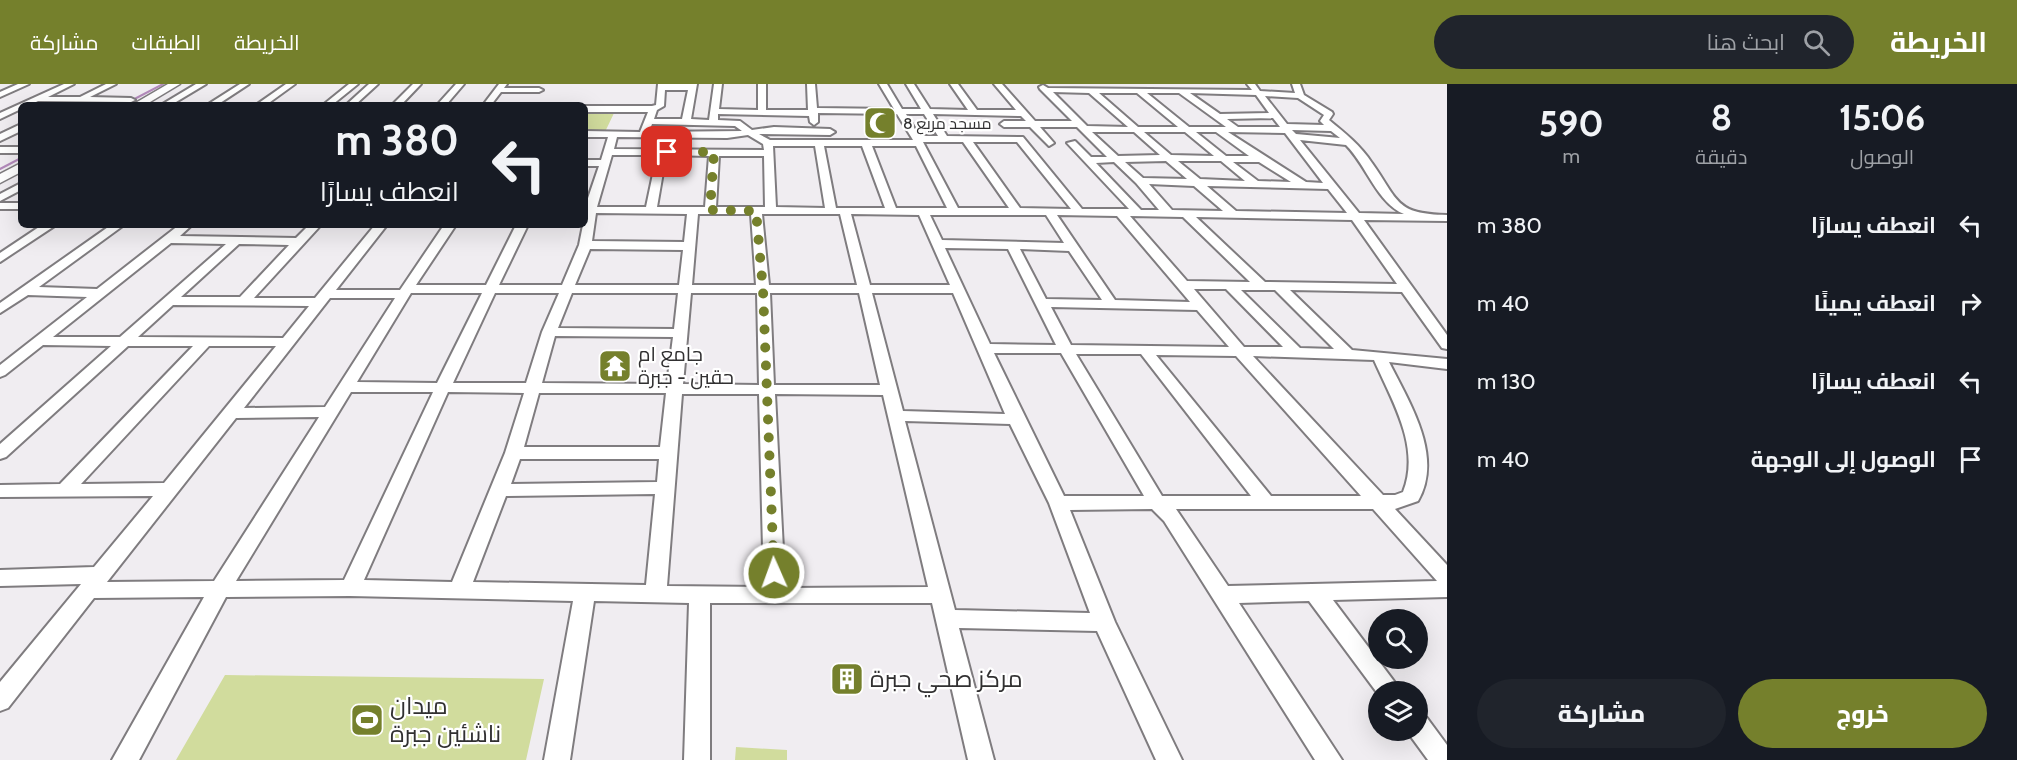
<!DOCTYPE html>
<html lang="ar">
<meta charset="utf-8">
<style>
body{margin:0;font-family:Cabin,Cairo,sans-serif;background:#20242c;color:#f1f3f6;direction:rtl;height:100vh;display:flex;flex-direction:column;font-size:22px;white-space:nowrap}
*{box-sizing:border-box;margin:0}
p{font-size:20px;color:#9ea1a6}
.icon{flex:none;width:33px;height:33px;fill:none;stroke:currentColor;stroke-width:2;stroke-linecap:round;stroke-linejoin:round}
.map{position:relative;flex:1;overflow:hidden;direction:ltr}
.drawer{display:flex;flex-direction:column;background:#171b24;width:570px}
.drawer>*{flex:none}
.top-card{position:absolute;left:18px;top:18px;width:570px;height:126px;border-radius:9px;box-shadow:0 6px 24px #0002;direction:rtl;background:#171b24;color:#f1f3f6;overflow:hidden}
.buttons{position:absolute;left:1368px;top:525px;display:grid;gap:12px}
.buttons a{display:grid;place-items:center;width:60px;height:60px;border-radius:50%;background:#171b24;box-shadow:0 6px 24px #0002;font-size:30px}
.pin{position:absolute;display:grid;place-items:center;width:51px;height:51px;color:#fff;margin:-26px;border-radius:12px;box-shadow:0 3px 9px #0006}
.me{position:absolute;width:66px;margin:-33px;rotate:358deg;stroke-linejoin:round;filter:drop-shadow(0 0 4px #0008)}
.turn{display:flex;align-items:center;gap:21px;height:126px;padding:0 30px;font-size:27px}
.turn .icon{width:78px;height:78px;stroke-width:2.5}
.turn b{display:block;font-size:42px;line-height:51px}
.eta{display:flex;justify-content:space-evenly;align-items:center;height:102px;text-align:center}
.eta b{font-size:36px;font-weight:800;line-height:42px}
.action{display:flex;gap:12px;margin-top:auto;padding:12px 30px}
.action a{flex:1;height:69px;border-radius:36px;background:#75802c;color:#fff;font-size:24px;font-weight:800;line-height:69px;text-align:center}
.action a+a{background:#20242c;color:#f1f3f6}
ul{padding:0;list-style:none}
li{display:flex;align-items:center;gap:18px;height:78px;padding:0 30px}
li div{flex:1}
li b{display:block;font-size:22px}
li em{font-style:normal}
header{display:flex;align-items:center;gap:36px;box-sizing:border-box;height:84px;padding:0 30px;background:#75802c;color:#fff}
header strong{font-size:28px}
nav{display:flex;gap:33px;margin-inline-start:auto;font-size:21px}
.search{width:420px;height:54px;background:#20242c;display:flex;align-items:center;gap:15px;box-sizing:border-box;padding:0 21px;border-radius:33px;color:#9ea1a6;font-size:22px}
main{display:flex;flex:1;min-height:0}
.map>svg:first-child{display:block}
</style>
<header>
<strong>الخريطة</strong>
<div class="search"><svg class="icon" aria-label="search" viewBox="0 0 24 24"><circle cx="10" cy="10" r="6"/><path d="M15 15l6 6"/></svg>ابحث هنا</div>
<nav><a>الخريطة</a><a>الطبقات</a><a>مشاركة</a></nav>
</header>
<main>
<section class="drawer">
<div class="eta">
<div><b>15:06</b><p>الوصول</p></div>
<div><b>8</b><p>دقيقة</p></div>
<div><b>590</b><p>m</p></div>
</div>
<ul>
<li><svg class="icon" aria-label="left" viewBox="0 0 24 24"><path d="M17 20v-9H6M10 6l-5 5 5 5"/></svg><div><b>انعطف يسارًا</b></div><em>380 m</em></li>
<li><svg class="icon" aria-label="right" viewBox="0 0 24 24"><path d="M7 20v-9h11M14 6l5 5-5 5"/></svg><div><b>انعطف يمينًا</b></div><em>40 m</em></li>
<li><svg class="icon" aria-label="left" viewBox="0 0 24 24"><path d="M17 20v-9H6M10 6l-5 5 5 5"/></svg><div><b>انعطف يسارًا</b></div><em>130 m</em></li>
<li><svg class="icon" aria-label="arrive" viewBox="0 0 24 24"><path d="M6 21V4h12l-3 4 3 4H6"/></svg><div><b>الوصول إلى الوجهة</b></div><em>40 m</em></li>
</ul>
<div class="action"><a>خروج</a><a>مشاركة</a></div>
</section>
<div class="map">
<svg width="1447" height="676" viewBox="0 0 1447 676">
<rect width="100%" height="100%" fill="#f0edf1"/>
<path fill="#d1dc9d" d="M585 26 615 27 604 50H585Z
M225 591 544 595 526 676H176Z
M736 663 787 666V676H735Z"/>
<g fill="none" stroke-linecap="round" stroke-linejoin="round">
<path stroke="#b38abb" stroke-width="2" d="M123 21 163 0
M0 85 21 74"/>
<g stroke="#7f7c7f" stroke-width="4">
<path id="minor" d="M18 0H29L0 13V8Z
M64 0H74L48 13H80L106 0H116L90 13 131 14 135 16 131 18 38 17 30 21H21V25L0 35V29Z
M196 0H206L171 21H161Z
M240 0H249L217 21H207Z
M286 0H295L266 21H256Z
M349 0H358L332 21H323Z
M369 0H378L355 21H346Z
M413 0H421L401 21H392Z
M456 0H464L446 21H437Z
M499 0H507L504 4H539L543 6 539 8H501L491 21H483Z
M658 0H697L691 35 709 36 714 0H722L719 25 758 26V0H766V26H808L807 0H815L817 24 894 25 879 0H887L902 25H921L906 0H914L930 25 968 26 950 0H958L977 26H1016L994 0H1002L1035 37H1072L1040 5 1039 3 1043 1 1048 4 1252 6 1247 0H1255L1260 7 1295 9 1292 0H1300L1304 11 1332 28 1333 30 1329 36C1345 49 1361 62 1372 79 1399 117 1395 130 1447 131V137L1364 136 1447 251V265L1442 264 1402 208 1290 206 1352 266 1447 275V285L1389 278C1409 318 1444 372 1418 417L1395 425 1447 481V513L1333 516 1402 608H1378V610L1309 517 1239 519 1342 676H1315L1164 437 1152 425 1070 426 1115 538 1182 676H1156L1097 547 959 544 994 676H968L932 519H710V676H684L689 519 594 517 570 676H544L573 517 350 512 226 513 139 676H112L204 513 94 514 8 624 0 627V598L81 500 0 502V486L94 483 153 412 0 413V401L60 400 193 262H128L6 373 0 375V360L111 262 43 261 5 291 0 293V281L87 213 28 211 0 229V219L111 141H124L39 203 97 205 179 141H192L180 152 296 154 309 141H321L254 214H315L375 141H387L336 206H400L444 141H456L416 201H486L516 141H528L499 201H562L579 161 583 141H585V123L599 82H585V76H601L608 53H585V47L640 48 648 28H585V22H652L656 21ZM665 6H688L682 35H654L657 26 664 22ZM1053 8 1089 9 1128 43 1087 42ZM1099 9H1137L1178 43H1138ZM1147 9H1179L1226 43H1189ZM1190 9 1256 11 1269 29 1220 30ZM1265 12 1298 14 1324 31 1320 37 1324 41 1287 40ZM818 29 897 30 913 56H770L759 50 830 51 835 48 830 45 774 43 752 46 740 37 718 36V30L809 32 810 38 814 41 818 38ZM906 30H924L938 52H919ZM933 30 1021 32 1026 37H1004L1000 40 1004 43H1030L1049 62 1054 59 1040 43H1077L1107 73H1091L1075 57 1067 59 1129 125H1082L1023 53 947 52ZM1273 34 1280 43H1238L1227 35ZM652 40 735 42 742 47 649 48ZM1292 46 1331 47 1340 54 1296 50ZM1092 48H1134L1160 71 1118 72ZM1144 48H1185L1214 72 1171 71ZM1196 48H1216L1249 72H1226ZM1228 48 1285 49 1323 99 1306 98ZM748 51 763 60 764 66 614 65 617 53 727 54ZM1300 56 1346 61C1367 82 1377 119 1404 130L1359 129ZM923 58H963L1009 124H958ZM973 58H1017L1071 125 1020 124ZM773 62H815L825 124 776 123ZM824 62H862L885 124H836ZM872 62H916L947 124H896ZM612 71H657L646 123H597ZM666 71 709 72 705 123H657ZM719 72H764L765 123H716ZM1166 77 1187 95 1143 94 1125 78ZM1178 77H1221L1245 97 1200 95ZM1114 78 1136 99 1159 126H1141L1096 79ZM1233 78H1259L1291 98 1258 97ZM1149 100 1194 102 1223 127 1172 126ZM1207 102 1328 105 1347 129 1236 127ZM596 129 687 130 684 158 592 157ZM698 130H751L756 201H692ZM762 130H840L857 201H769ZM851 130 919 131 950 201H870ZM930 131H1046L1064 159 942 156ZM1057 131 1117 132 1190 218 1115 216ZM1130 132 1183 133 1250 198 1187 197ZM1196 133 1352 136 1397 200 1265 198ZM171 159 226 160 120 253H53ZM239 160 289 161 240 213H181ZM945 164 1008 165 1056 261 990 260ZM590 165 683 166 679 201H575ZM1020 165 1069 167 1102 216 1046 215ZM1194 205H1226L1283 263H1244ZM1241 206H1275L1334 265 1300 264ZM411 209H482L437 299 357 298ZM495 209H559L542 248 526 299H453ZM572 209H678L674 245 558 244ZM691 209H757L759 301 683 300ZM770 209H859L880 301H774ZM872 209H953L1005 330 903 327ZM330 214H395L325 323 244 324ZM173 221 309 222 283 254 138 253ZM1051 223 1197 226 1229 263 1071 261ZM555 252 673 253 667 300 542 299ZM209 262H276L164 399 81 400ZM994 269H1061L1144 412H1064ZM1076 270H1141L1251 412H1162ZM1156 271 1236 272 1361 412H1271ZM1253 272 1374 276C1392 317 1421 363 1403 408L1395 411H1383ZM351 308H433L344 496 236 497ZM448 308 524 309 505 369 452 498 364 496ZM539 309H666L660 363H524ZM682 310H759L764 503 667 502ZM775 310 883 311 928 503 785 504ZM319 333 214 497 107 498 236 334ZM905 337 1010 340 1049 419 1090 529 955 526ZM520 375H659L657 398 511 400ZM655 410 646 501 473 498 506 412ZM1176 425H1373L1437 497 1228 502Z
M21 40V47L0 57V50Z
M0 63H21V69H0Z
M21 99V106L0 117V110Z
M0 119H21V125H0Z
M42 141H56L0 178V169Z
M1418 631 1427 634 1447 661V676H1428L1409 650 1408 646H1418Z"/>
</g>
<g stroke="#7f7c7f" stroke-width="3">
<path id="major" d="M168 0H180L145 21H132Z
M21 79V88L0 99V90Z"/>
</g>
<use href="#minor" fill="#fff" fill-rule="evenodd"/>
<use href="#major" fill="#fff" fill-rule="evenodd"/>
</g>
<g fill="none" stroke-linecap="round" stroke-linejoin="round">
<path stroke="#75802c" stroke-width="10" stroke-dasharray="0 18" d="M667 68H714L710 126 756 127 763 206 774 489"/>
</g>
<defs>
<g id="mosque-square" transform="scale(1.725)"><rect x="-9" y="-9" width="18" height="18" rx="4" fill="#75802c" stroke="#fff"/><path d="M3.5-4.9A6 6 0 1 0 3.5 4.9A5 5 0 1 1 3.5-4.9Z" fill="#fff"/></g>
<g id="temple-square" transform="scale(1.725)"><rect x="-9" y="-9" width="18" height="18" rx="4" fill="#75802c" stroke="#fff"/><path d="M0-6L5-2H3V0L6.5 2.5H4V6H1.5V3h-3V6H-4V2.5H-6.5L-3 0V-2H-5Z" fill="#fff"/></g>
<g id="building-square" transform="scale(1.725)"><rect x="-9" y="-9" width="18" height="18" rx="4" fill="#75802c" stroke="#fff"/><path d="M-4-6H4V6H1V3H-1V6H-4ZM-2.5-4.3h1.7v1.8h-1.7ZM.8-4.3h1.7v1.8H.8ZM-2.5-1h1.7V.8h-1.7ZM.8-1h1.7V.8H.8Z" fill="#fff"/></g>
<g id="stadium-square" transform="scale(1.725)"><rect x="-9" y="-9" width="18" height="18" rx="4" fill="#75802c" stroke="#fff"/><path d="M0-5a6.5 5 0 1 0 0 10a6.5 5 0 1 0 0-10ZM-3.5-1.8h7v3.6h-7Z" fill="#fff"/></g>
</defs>
<g fill-rule="evenodd">
<use href="#mosque-square" x="880" y="39"/>
<use href="#temple-square" x="615" y="282"/>
<use href="#building-square" x="847" y="595"/>
<use href="#stadium-square" x="367" y="636"/>
</g>
<g text-anchor="middle" stroke-width="4.5" stroke-linejoin="round" paint-order="stroke">
<g font-size="16" fill="#313031" stroke="#fff" text-anchor="start">
<text x="903" y="45">مسجد مربع 8</text>
</g>
<g font-size="20" fill="#313031" stroke="#fff" text-anchor="start">
<text x="638" y="277">جامع ام<tspan x="638" dy="23">حقين - جبرة</tspan></text>
</g>
<g font-size="24" fill="#313031" stroke="#fff" text-anchor="start">
<text x="870" y="603">مركز صحي جبرة</text>
<text x="390" y="630">ميدان<tspan x="390" dy="28">ناشئين جبرة</tspan></text>
</g>
</g>
</svg>
<div class="buttons">
<a><svg class="icon" aria-label="search" viewBox="0 0 24 24"><circle cx="10" cy="10" r="6"/><path d="M15 15l6 6"/></svg></a>
<a><svg class="icon" aria-label="layers" viewBox="0 0 24 24"><path d="M12 4l9 5-9 5-9-5zM3 14l9 5 9-5"/></svg></a>
</div>
<div class="pin" style="left:667px;top:68px;background:#d93025"><svg class="icon" aria-label="arrive" viewBox="0 0 24 24"><path d="M6 21V4h12l-3 4 3 4H6"/></svg></div>
<svg class="me" style="left:774px;top:489px" viewBox="-20 -20 40 40"><circle r="17" fill="#75802c" stroke="#fff" stroke-width="3"/><path d="M0-11L8 9 0 5-8 9z" fill="#fff"/></svg>
<div class="top-card">
<div class="turn"><svg class="icon" aria-label="left" viewBox="0 0 24 24"><path d="M17 20v-9H6M10 6l-5 5 5 5"/></svg><div><b>380 m</b>انعطف يسارًا</div></div>
</div>
</div>
</main>
